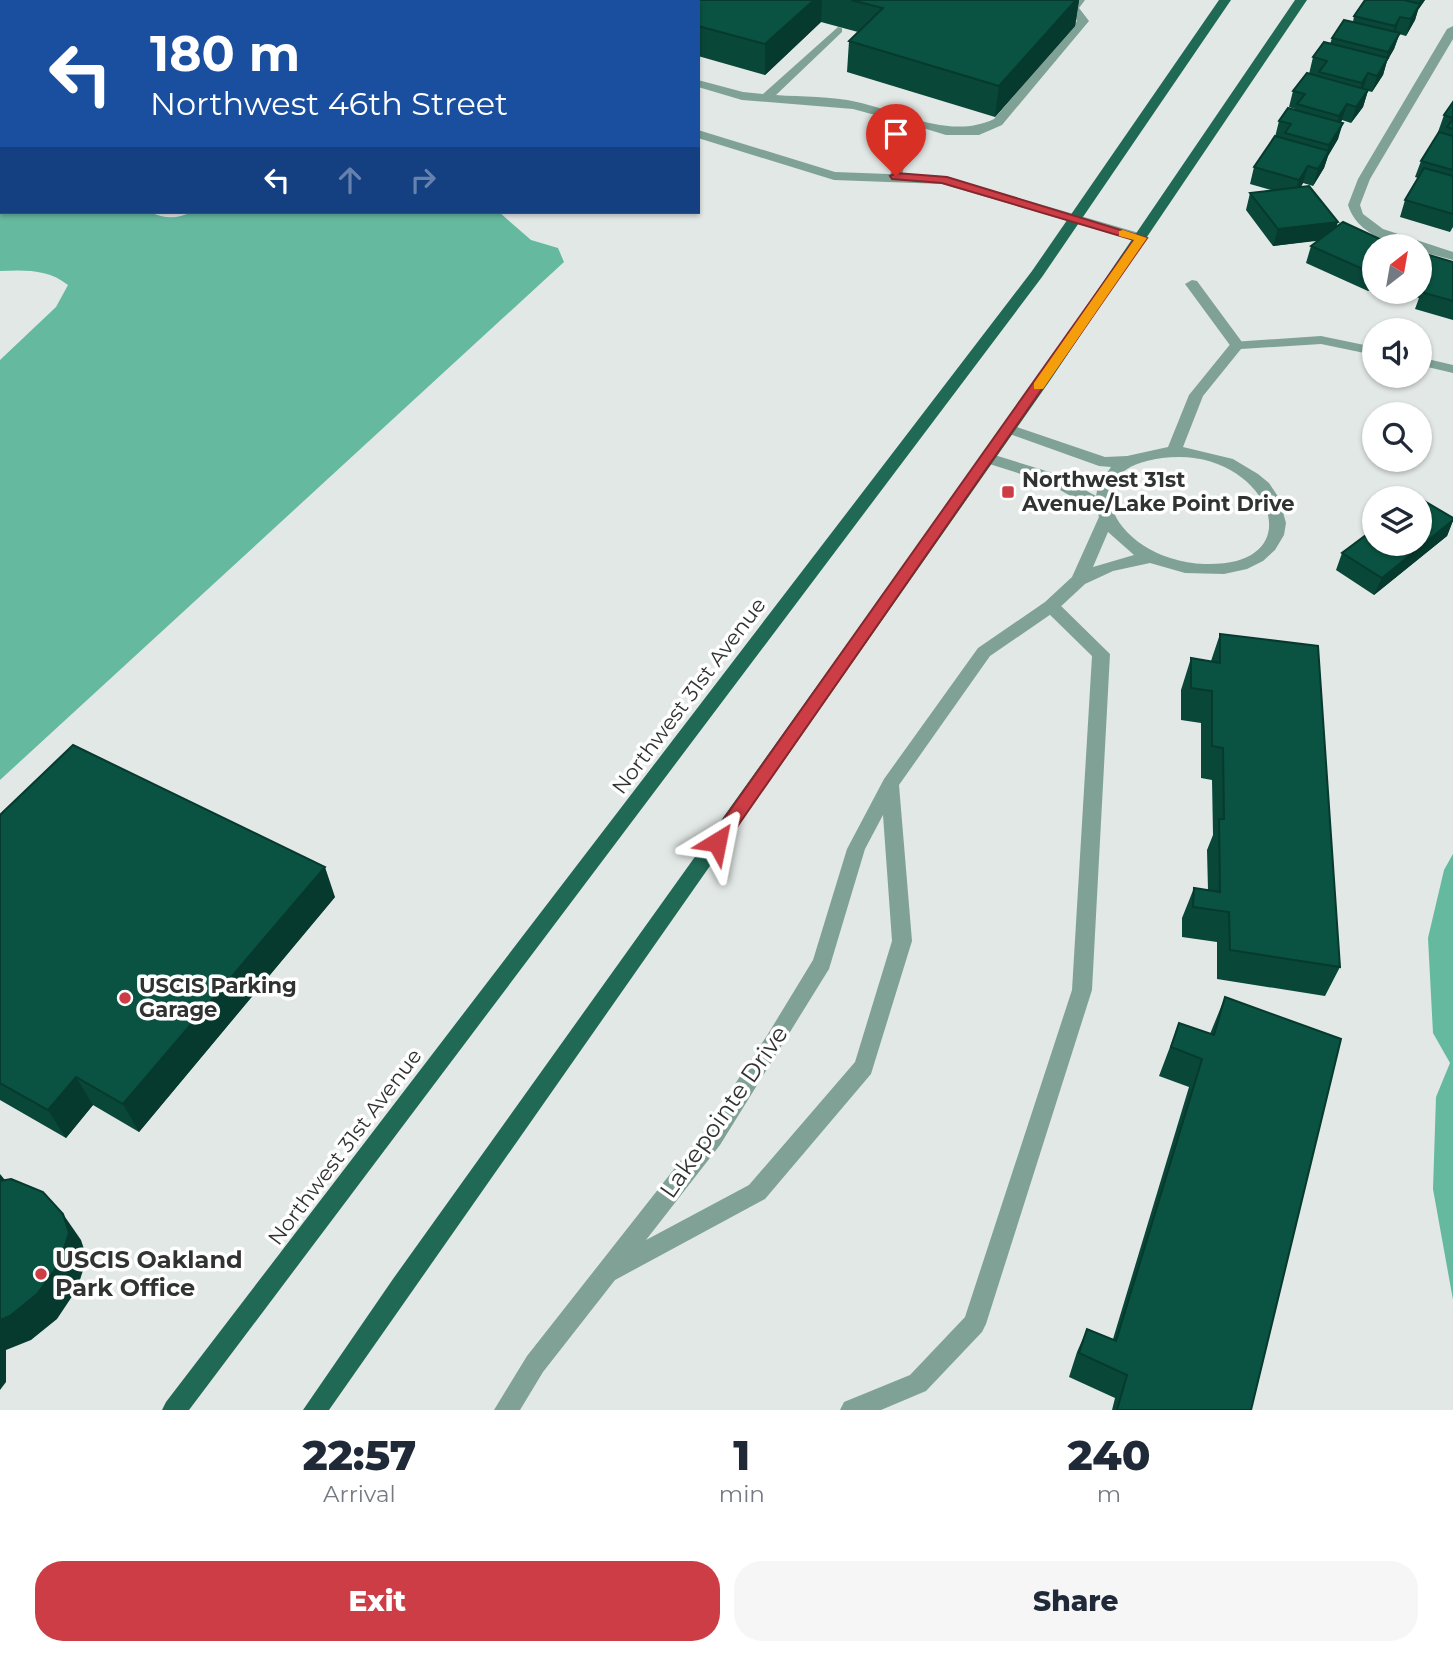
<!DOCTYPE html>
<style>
body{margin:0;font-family:Montserrat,sans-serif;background:#f6f6f7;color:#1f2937;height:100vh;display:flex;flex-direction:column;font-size:26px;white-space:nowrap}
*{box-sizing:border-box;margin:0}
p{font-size:23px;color:#747a83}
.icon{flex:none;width:38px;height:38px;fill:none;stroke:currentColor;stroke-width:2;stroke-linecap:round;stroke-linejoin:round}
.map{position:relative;height:1410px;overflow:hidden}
.drawer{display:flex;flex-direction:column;background:#fff;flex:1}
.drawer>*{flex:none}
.hud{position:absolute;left:0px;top:0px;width:700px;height:214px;box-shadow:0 2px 5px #0004;background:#1a4fa0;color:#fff;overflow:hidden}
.needle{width:46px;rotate:31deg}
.buttons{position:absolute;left:1362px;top:234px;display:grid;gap:14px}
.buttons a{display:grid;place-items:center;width:70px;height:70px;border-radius:50%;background:#fff;box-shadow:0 2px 5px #0004;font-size:35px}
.pin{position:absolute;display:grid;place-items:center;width:60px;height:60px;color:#fff;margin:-72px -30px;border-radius:50% 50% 50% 0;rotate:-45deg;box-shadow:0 0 7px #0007}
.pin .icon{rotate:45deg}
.me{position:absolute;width:77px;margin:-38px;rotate:35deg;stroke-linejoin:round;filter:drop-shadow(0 0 5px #0008)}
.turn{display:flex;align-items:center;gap:24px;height:147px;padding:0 35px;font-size:32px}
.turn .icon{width:91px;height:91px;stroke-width:2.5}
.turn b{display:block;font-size:49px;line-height:60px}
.lanes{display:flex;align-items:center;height:66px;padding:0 35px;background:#0003;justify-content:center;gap:35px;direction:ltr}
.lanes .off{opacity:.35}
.eta{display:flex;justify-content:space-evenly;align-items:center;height:119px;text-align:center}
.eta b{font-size:42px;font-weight:800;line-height:49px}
.primary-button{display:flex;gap:14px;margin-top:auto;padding:14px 35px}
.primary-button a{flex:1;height:80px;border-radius:28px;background:#cd3d46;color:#fff;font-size:28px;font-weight:800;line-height:80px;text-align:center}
.primary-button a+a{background:#f6f6f7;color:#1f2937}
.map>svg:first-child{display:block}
</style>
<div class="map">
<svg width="1453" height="1410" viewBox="0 0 1453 1410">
<rect width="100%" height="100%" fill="#e2e8e6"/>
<path fill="#65b99f" d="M0 148 2 212H149C166 219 176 219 192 212H499L531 240 558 248 564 262 0 780V360L56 307 68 285C48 269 25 270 0 271Z
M1453 854V1300L1433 1189 1436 1097 1450 1063 1433 1033 1428 938 1444 870Z"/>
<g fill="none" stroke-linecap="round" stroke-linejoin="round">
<path fill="#80a296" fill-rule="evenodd" d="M418 0H431L432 2H420Z
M465 0H477L464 2Z
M1073 0H1085L1079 8 1089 21 1002 125 979 135H946L913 125 902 176 896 180 890 176 901 122 853 109 742 100 698 87V80L743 92 763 94 838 27 842 28V32L776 95C802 97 832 96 857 102 902 112 950 140 994 119L1077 21 1067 8Z
M1192 280 1197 281 1242 342V348H1232L1185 284Z
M1051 600 1057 602 1110 654 1092 990 986 1324 982 1332 926 1391 881 1410H840L844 1402 910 1375 965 1317 1072 990 1092 656 1045 610 1043 606Z"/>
<path fill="#80a296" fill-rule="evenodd" d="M267 0H282L283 2H269Z
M1453 26V39L1370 179 1360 205 1363 214 1383 229 1453 252V260L1419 251V247C1392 247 1356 233 1348 205L1358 179 1447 29Z
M698 130 835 172 943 176 1146 235 1148 238 1141 242 1136 241 942 184 834 180 698 138Z
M1321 336 1374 347V355L1321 344 1241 349 1203 396 1183 447 1233 459 1258 474 1269 483 1279 498 1286 523 1284 535 1275 550 1263 561 1247 569 1224 574 1185 573 1150 563 1113 571 1085 584 1057 610 990 656 899 785 912 941 871 1074 765 1199 615 1280 543 1372 520 1410H494L527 1356 704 1131 768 1034 813 960 847 849 884 779 978 648 1045 602 1072 577 1099 517 1097 511 1046 482 983 462 980 458 988 453 1056 474 1096 496 1098 486 1111 467 1099 466 1004 432 1002 429 1004 426H1014L1105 457 1127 456 1168 447 1189 395 1232 342ZM1179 457C1271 457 1313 567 1205 564 1111 561 1062 459 1179 457ZM1108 532 1134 555 1093 567ZM883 815 892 941 855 1062 749 1185 646 1240 720 1145 829 969 865 849Z
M1419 357 1453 365V373L1419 365Z"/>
<path fill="#206955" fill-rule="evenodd" d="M1219 0H1231L1042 277 189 1410H162L166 1402 1032 271Z
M1295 0H1307L1051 379 329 1410H303L393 1279 1041 373Z"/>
</g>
<path fill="#094739" d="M12 0H184V2H17Z
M530 0H1079L1075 26 995 117 847 72 849 41 858 32 821 22 765 75 698 56V2H530Z
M1365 0H1425L1418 10 1415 20 1406 36 1399 34 1394 49 1387 61 1383 75 1372 92 1368 91 1363 107 1351 123 1342 120 1341 122 1338 139 1328 156 1324 168 1313 186 1303 183 1301 187 1336 227 1397 247 1374 287 1368 291 1306 263 1311 246 1319 240 1273 246 1246 210 1250 193 1271 190 1250 184 1254 167 1275 137 1279 121 1295 110V109L1289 107 1293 91 1309 74 1313 57 1330 44 1332 38 1353 22 1354 16Z
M2 79V127H0V80Z
M1453 102V227L1450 232 1400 217 1405 200 1418 178 1415 177 1421 161 1440 132H1438L1444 115Z
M1419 252 1453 262V320L1415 309 1419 298 1401 292H1419Z
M1453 518V521L1447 536 1374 595 1336 570 1342 553Z
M1220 634 1340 967 1325 996 1217 979V942L1182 937V918L1194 888 1208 890 1207 850 1213 835 1212 780 1201 778V723L1181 720V690L1191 658 1211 661Z
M0 815 335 897 139 1132 93 1105 66 1138 0 1100Z
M1225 997 1251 1410H1112L1115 1398 1069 1377 1077 1352 1087 1329 1113 1339 1189 1087 1159 1076 1179 1023 1210 1034Z"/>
<path fill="#073a2e" d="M143 0H184V2H140Z
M814 0H822L821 22 765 75V44Z
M1076 0H1079L1075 26 995 117 999 86Z
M1420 0H1425L1418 10 1415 20 1406 36 1411 19 1417 9Z
M1400 17 1395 33 1390 42 1395 26Z
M1400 33 1394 49 1387 61 1383 75 1372 92 1377 76 1384 65 1388 52Z
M1368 73 1363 90 1357 100 1362 83Z
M1368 90 1363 107 1351 123 1356 107Z
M1347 104 1342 120 1334 132 1339 116Z
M1343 123 1338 139 1328 156 1324 168 1313 186 1318 169 1325 157 1329 145Z
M1308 166 1303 183 1294 197 1299 180Z
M1338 222 1333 239 1273 246 1278 229Z
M1374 274V287L1368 291Z
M1453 520 1447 536 1374 595 1382 578Z
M325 867 335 897 139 1132 123 1104Z
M76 1077 93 1105 66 1138 48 1110Z
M0 1174 5 1180 0 1203Z
M63 1214 81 1240 87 1258 77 1289 57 1319 31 1340 6 1350V1382L0 1390V1320Z"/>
<path fill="#0a5342" stroke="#073a2e" stroke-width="2" d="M73 0H143L140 2H78Z
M607 0H814L765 44 698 26V2H614Z
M851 0H1076L999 86 849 41 883 8Z
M1365 0H1404L1420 4 1411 19 1400 17 1395 26 1354 16Z
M1344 20 1400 33 1388 52 1332 38Z
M1324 42 1388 58 1377 76 1368 73 1362 83 1319 72 1327 61 1313 57Z
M1307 73 1368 90 1356 107 1347 104 1339 116 1297 104 1305 94 1293 91Z
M2 79V106H0V80Z
M1453 102V118L1444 115Z
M1288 108 1343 123 1329 145 1285 133 1291 124 1279 121Z
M1453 119V129L1447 127Z
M1439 132 1453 136V170L1421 161Z
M1275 136 1329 151 1318 169 1308 166 1299 180 1254 167Z
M1424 168 1453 176V214L1405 200Z
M1309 186 1338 222 1278 229 1250 193Z
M1343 222 1397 247H1374V274L1311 246Z
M1419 252 1453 262V301L1421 292 1427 281 1419 279Z
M1416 496 1453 518V520L1382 578 1342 553 1374 529V544H1419V499H1412Z
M1220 634 1318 646 1340 967 1230 950 1229 912 1193 907 1194 888 1220 892 1219 819H1224L1223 748 1212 746V691L1191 688V658L1220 663Z
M73 745 325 867 123 1104 76 1077 48 1110 0 1083V815Z
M1225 997 1341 1039 1251 1410H1117L1127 1375 1079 1353 1087 1329 1116 1341 1202 1059 1171 1047 1179 1023 1214 1035Z
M11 1179 43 1192 63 1214 69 1233 59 1264 37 1294 10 1316 0 1320V1181Z"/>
<path fill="#cd3d46" stroke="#85282e" stroke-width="2" d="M896 173 947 177 1147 238 723 847H711L708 842 711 837 1134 240 942 183 892 179 890 176Z"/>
<path fill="#f59e0b" d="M1123 230 1147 238 1043 389H1034V383L1134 240 1119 236V231Z"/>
<g fill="#cd3d46" stroke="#fff" stroke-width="2.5">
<rect x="1001" y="485" width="14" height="14" rx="3.5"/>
<circle cx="125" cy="998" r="7"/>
<circle cx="41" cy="1274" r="7"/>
</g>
<g text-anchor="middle" stroke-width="7" stroke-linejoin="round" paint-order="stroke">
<g font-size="21" font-weight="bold" fill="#313333" stroke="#fff" text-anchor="start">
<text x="1022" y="487">Northwest 31st<tspan x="1022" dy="24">Avenue/Lake Point Drive</tspan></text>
<text x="139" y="993">USCIS Parking<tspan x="139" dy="24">Garage</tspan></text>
</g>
<g font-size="21" fill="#313333" stroke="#fff">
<text transform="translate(689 696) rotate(-53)" y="7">Northwest 31st Avenue</text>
<text transform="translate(345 1147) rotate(-53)" y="7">Northwest 31st Avenue</text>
</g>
<g font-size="24" fill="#313333" stroke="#fff">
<text transform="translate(724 1112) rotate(-55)" y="8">Lakepointe Drive</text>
</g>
<g font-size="24" font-weight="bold" fill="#313333" stroke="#fff" text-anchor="start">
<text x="55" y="1268">USCIS Oakland<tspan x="55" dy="28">Park Office</tspan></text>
</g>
</g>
</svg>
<div class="buttons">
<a><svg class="needle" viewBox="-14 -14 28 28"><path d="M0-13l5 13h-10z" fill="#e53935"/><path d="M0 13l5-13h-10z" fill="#747a83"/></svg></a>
<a><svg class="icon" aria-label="sound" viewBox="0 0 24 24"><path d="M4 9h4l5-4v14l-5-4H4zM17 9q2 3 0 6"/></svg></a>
<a><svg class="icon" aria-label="search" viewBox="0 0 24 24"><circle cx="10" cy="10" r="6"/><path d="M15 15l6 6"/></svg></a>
<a><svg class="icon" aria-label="layers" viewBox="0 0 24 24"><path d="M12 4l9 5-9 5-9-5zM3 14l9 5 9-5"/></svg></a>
</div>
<div class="pin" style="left:896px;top:176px;background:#d93025"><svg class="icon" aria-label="arrive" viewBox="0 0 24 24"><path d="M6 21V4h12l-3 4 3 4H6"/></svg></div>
<svg class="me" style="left:717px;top:842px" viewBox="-20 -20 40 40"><path d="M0-17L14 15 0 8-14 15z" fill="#cd3d46" stroke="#fff" stroke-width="4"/></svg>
<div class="hud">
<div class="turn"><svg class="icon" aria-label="left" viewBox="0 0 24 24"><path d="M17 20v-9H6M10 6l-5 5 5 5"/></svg><div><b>180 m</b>Northwest 46th Street</div></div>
<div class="lanes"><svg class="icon" aria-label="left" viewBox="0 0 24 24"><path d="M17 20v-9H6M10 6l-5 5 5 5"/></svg><svg class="icon off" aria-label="ahead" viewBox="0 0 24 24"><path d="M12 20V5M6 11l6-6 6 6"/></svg><svg class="icon off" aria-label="right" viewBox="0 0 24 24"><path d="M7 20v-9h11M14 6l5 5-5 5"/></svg></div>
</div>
</div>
<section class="drawer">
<div class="eta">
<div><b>22:57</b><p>Arrival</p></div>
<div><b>1</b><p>min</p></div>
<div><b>240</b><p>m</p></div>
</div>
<div class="primary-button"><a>Exit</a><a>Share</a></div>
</section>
